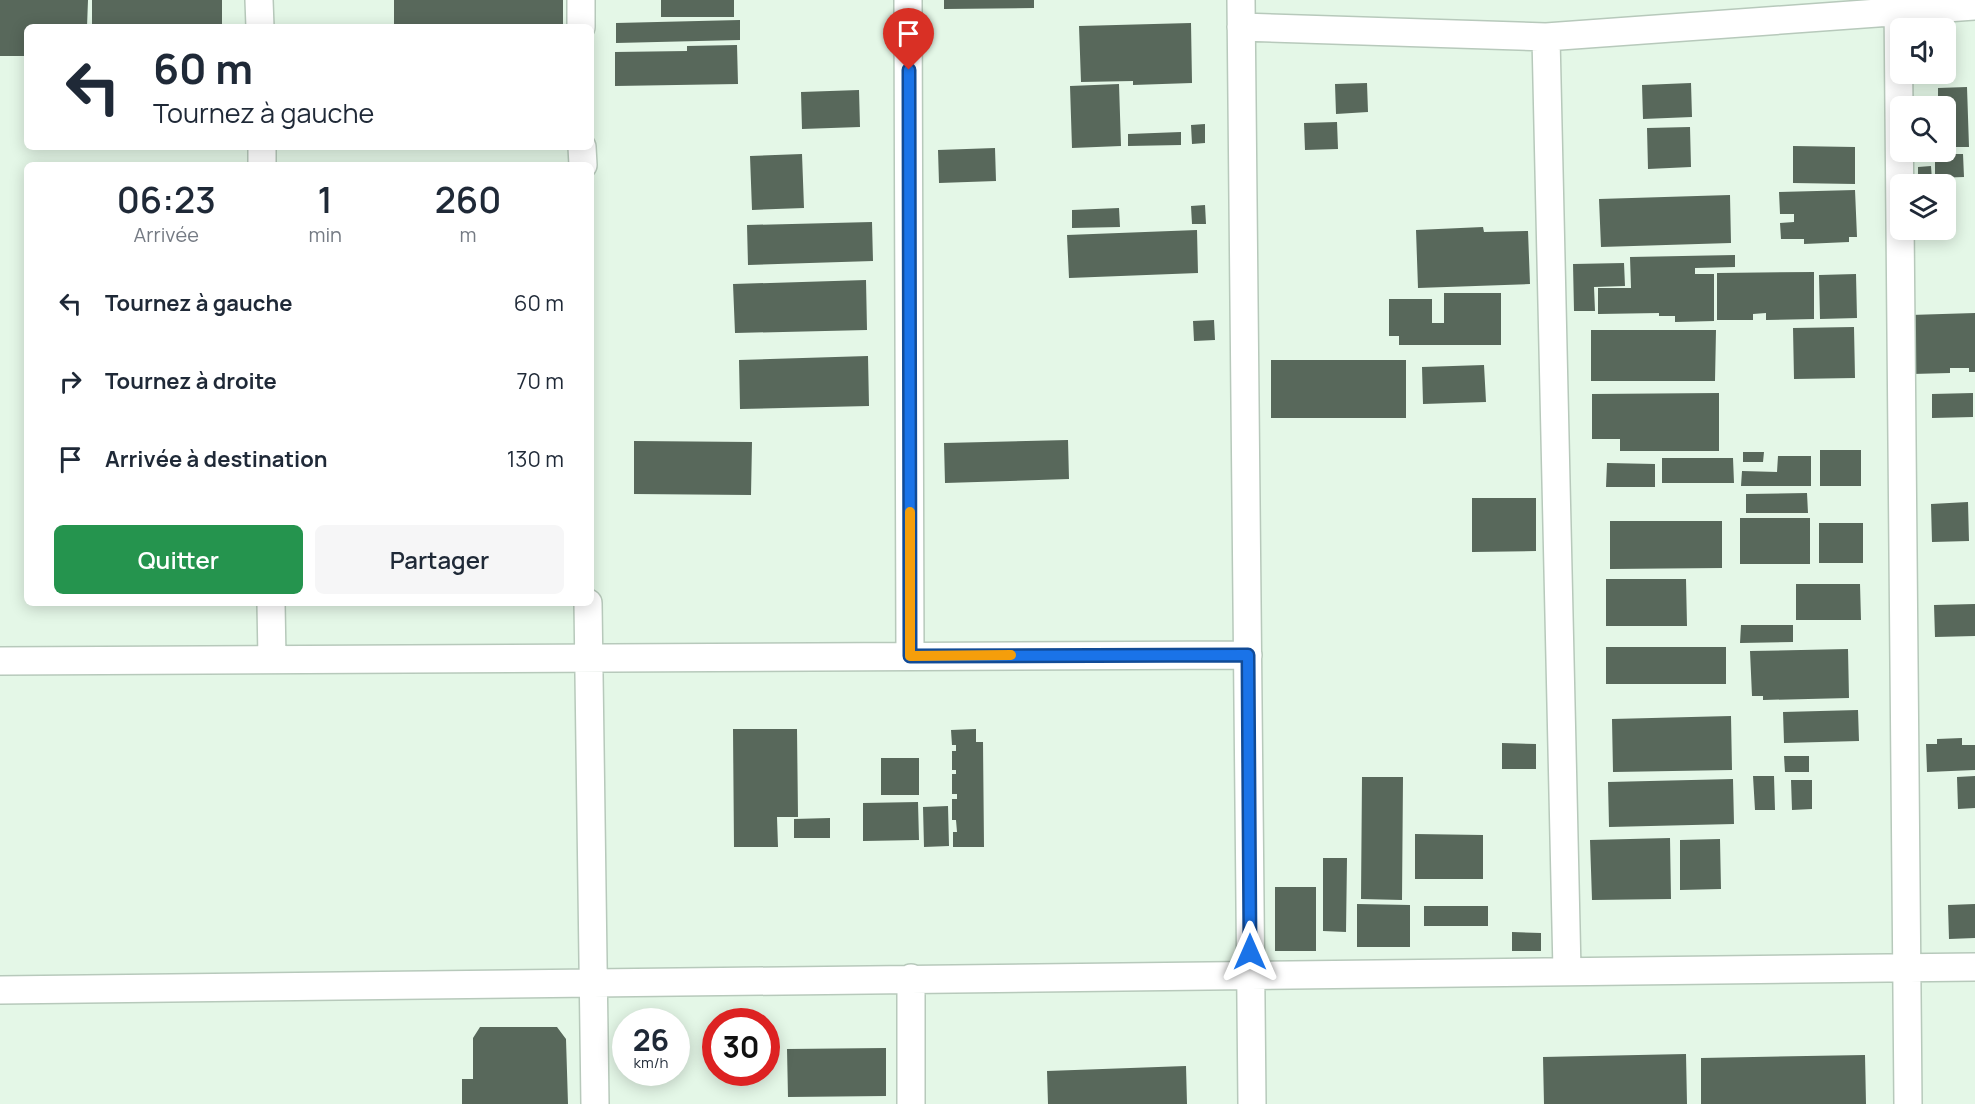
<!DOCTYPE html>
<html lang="fr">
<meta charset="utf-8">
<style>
body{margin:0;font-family:Manrope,sans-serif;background:#f6f6f7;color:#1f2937;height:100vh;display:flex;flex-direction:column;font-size:22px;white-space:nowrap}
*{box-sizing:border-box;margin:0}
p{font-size:20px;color:#747a83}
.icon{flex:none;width:33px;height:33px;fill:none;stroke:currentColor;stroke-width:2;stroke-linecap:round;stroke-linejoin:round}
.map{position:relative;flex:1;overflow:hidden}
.drawer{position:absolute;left:24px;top:162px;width:570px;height:444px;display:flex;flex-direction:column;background:#fff;border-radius:9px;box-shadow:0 3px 15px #0003}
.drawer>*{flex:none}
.top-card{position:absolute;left:24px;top:24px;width:570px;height:126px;border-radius:9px;box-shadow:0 3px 15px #0003;background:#fff;color:#1f2937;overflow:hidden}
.fabs{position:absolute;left:1890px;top:18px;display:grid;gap:12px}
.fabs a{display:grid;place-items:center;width:66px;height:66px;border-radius:9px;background:#fff;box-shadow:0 3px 15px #0003;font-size:30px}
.speed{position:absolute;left:612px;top:1008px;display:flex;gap:12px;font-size:30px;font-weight:700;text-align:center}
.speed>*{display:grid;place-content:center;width:78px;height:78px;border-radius:50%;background:#fff;box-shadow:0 3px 15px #0003;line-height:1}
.speed small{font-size:15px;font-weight:400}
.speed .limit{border:9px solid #d22;background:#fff;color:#111}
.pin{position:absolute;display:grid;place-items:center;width:51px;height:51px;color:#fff;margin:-62px -26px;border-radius:50% 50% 50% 0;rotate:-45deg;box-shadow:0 0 6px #0007}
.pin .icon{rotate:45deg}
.me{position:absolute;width:66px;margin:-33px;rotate:0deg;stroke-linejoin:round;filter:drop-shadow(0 0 4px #0008)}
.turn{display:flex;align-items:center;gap:21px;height:126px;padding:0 30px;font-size:27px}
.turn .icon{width:78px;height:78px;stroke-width:2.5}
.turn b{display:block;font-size:42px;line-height:51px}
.eta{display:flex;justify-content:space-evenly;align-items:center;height:102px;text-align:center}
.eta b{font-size:36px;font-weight:600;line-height:42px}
.button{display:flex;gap:12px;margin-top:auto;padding:12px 30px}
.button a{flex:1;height:69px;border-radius:9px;background:#25944e;color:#fff;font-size:24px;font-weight:600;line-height:69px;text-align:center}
.button a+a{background:#f6f6f7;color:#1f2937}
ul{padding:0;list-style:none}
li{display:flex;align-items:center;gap:18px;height:78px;padding:0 30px}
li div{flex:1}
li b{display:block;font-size:22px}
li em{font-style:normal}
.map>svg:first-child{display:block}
</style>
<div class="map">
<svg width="1975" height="1104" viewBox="0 0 1975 1104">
<rect width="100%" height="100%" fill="#e4f7e7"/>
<path fill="#58685b" d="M0 0H88L87 27H27V56H0Z
M92 0H222V27H92Z
M394 0H563V27H394Z
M661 0H734V17H661Z
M944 0H1034V8L944 9Z
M740 20V40L616 43V23Z
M1191 23 1192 83 1133 85V81L1081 82 1079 26Z
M737 45 738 84 615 86V52L687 51V46Z
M1367 83 1368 112 1336 114 1335 84Z
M1691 83 1692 117 1643 119 1642 85Z
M1119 84 1121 146 1072 148 1070 86Z
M1967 87 1969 147H1946V106H1938V88Z
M859 90 860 127 802 129 801 92Z
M1337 122 1338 149 1305 150 1304 123Z
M1205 124V143L1192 144 1191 125Z
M1690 127 1691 167 1648 169 1647 128Z
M1181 132V145L1128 146V134Z
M1793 146 1855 147V184L1793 183Z
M995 148 996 181 939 183 938 150Z
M802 154 804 208 752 210 750 156Z
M1935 154H1963L1964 177 1935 178Z
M1931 166 1932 180H1918V167Z
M1855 190 1857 237H1849V242L1804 244V239H1781L1780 223 1794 222V214H1780L1779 192Z
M1730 195 1731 243 1601 247 1599 199Z
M1205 205 1206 224H1192L1191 206Z
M1119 208 1120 227 1072 228V210Z
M872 222 873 261 748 265 747 225Z
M1483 227 1484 232 1528 231 1530 284 1418 288 1416 230Z
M1197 230 1198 273 1069 278 1067 235Z
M1735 255V267L1695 268V274H1714V321L1675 322V316H1659V313L1598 314V288H1631L1630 257Z
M1624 263 1625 286 1594 287 1595 311H1574L1573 264Z
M1814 272V319L1766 320V313L1753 314V320H1717V273Z
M1856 274 1857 318 1820 319 1819 275Z
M866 280 867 330 735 333 733 284Z
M1444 293H1501V345H1399V336H1389V299H1432V323H1444Z
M1975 313V372H1969V368H1950V373L1912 374 1910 315Z
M1214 320 1215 340 1194 341 1193 321Z
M1854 327 1855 378 1794 379 1793 328Z
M1591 330H1716L1715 381H1591Z
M868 356 869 406 740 409 739 360Z
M1271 360H1406V418H1271Z
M1484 365 1486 402 1423 404 1422 367Z
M1719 393V451H1620V439H1592V394Z
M1973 393V417L1932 418V394Z
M1068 440 1069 479 945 483 944 443Z
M634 441 752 442 751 495 634 494Z
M1820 450H1861V486H1820Z
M1743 452H1764L1763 462H1743Z
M1778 456H1811V486H1741L1742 471 1777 472Z
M1662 458H1733L1734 483H1662Z
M1607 463 1655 464V487H1606Z
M1807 493 1808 513H1746V494Z
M1472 498H1536V551L1472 552Z
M1968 502 1969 541 1932 542 1931 504Z
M1740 518H1810V564H1740Z
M1610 521H1722V568L1610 569Z
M1819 523H1863V563H1819Z
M1606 579H1686L1687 626H1606Z
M1796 584H1860L1861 620H1796Z
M1975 604V636L1935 637 1934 605Z
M1741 625H1793V642L1740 643Z
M1606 647H1726V684H1606Z
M1848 649 1849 698 1763 700V696H1752L1750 651Z
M1858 710 1859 741 1784 743 1783 712Z
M1731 716 1732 770 1613 772 1612 719Z
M733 729H797L798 817H777L778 847H734Z
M976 729V742H983L984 847H953V832H957L956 820H952V799H957V794H952V774H956V770H952V751H956V745H952L951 730Z
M1962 738V745H1975V770L1927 772 1926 744H1937V739Z
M1502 743 1536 744V769H1502Z
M1784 756H1809V772H1785Z
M881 758H919V795H881Z
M1753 776H1774L1775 810H1755Z
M1975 776V808L1958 809 1957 777Z
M1362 777H1403L1402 900 1361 899Z
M1733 779 1734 824 1609 827 1608 782Z
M1791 780H1812V809L1792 810Z
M918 802 919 840 863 841V803Z
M948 806 949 846 924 847 923 807Z
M830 818V838H794V819Z
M1415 834 1483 835V879H1415Z
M1670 838 1671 899 1592 900 1590 840Z
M1720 839 1721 889 1680 890V840Z
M1323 858H1347L1346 932 1323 931Z
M1275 887H1316V951H1275Z
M1357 904 1410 905V947H1357Z
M1975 904V938L1949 939 1948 905Z
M1424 906H1488V926H1424Z
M1512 932 1541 933V951H1512Z
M480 1027H557L566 1039 568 1104H462V1079H473V1038Z
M886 1048V1096L788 1097 787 1049Z
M1686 1054 1687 1104H1544L1543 1057Z
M1865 1055 1866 1104H1701V1058Z
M1186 1066 1187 1104H1048L1047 1071Z"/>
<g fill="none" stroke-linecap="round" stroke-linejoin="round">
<g stroke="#b7c9bb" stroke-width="30">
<path id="street" d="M259 0 260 27
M581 0V27
M908 0 910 656
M1241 0 1252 1104
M1898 0 1908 1104
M1241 27 1546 37 1975 6
M1546 37 1567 971
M262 147V165
M582 147 583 165
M271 603 272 659
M588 603 595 1104
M0 661 1248 655
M911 978V1104
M0 990 1975 967"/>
</g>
<use href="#street" stroke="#fff" stroke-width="27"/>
</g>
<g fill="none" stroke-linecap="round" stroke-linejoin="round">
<g stroke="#114b97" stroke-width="15">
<path id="route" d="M909 70 910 656 1248 655 1250 952"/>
</g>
<use href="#route" stroke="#1a73e8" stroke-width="10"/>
<path stroke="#f59e0b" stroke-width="10" d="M910 512V656L1011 655"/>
</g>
</svg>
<div class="fabs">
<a><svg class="icon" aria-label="sound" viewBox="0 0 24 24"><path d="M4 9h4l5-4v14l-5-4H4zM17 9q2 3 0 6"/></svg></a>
<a><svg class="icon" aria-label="search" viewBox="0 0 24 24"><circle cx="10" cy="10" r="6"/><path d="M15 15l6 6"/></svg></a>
<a><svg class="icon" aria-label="layers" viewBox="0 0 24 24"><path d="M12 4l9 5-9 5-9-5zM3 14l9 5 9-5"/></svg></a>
</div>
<div class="speed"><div>26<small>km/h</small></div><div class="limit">30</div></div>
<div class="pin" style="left:909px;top:70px;background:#d93025"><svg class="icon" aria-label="arrive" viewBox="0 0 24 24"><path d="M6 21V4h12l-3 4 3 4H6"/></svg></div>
<svg class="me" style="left:1250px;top:952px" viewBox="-20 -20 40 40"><path d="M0-17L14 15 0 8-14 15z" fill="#1a73e8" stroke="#fff" stroke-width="4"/></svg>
<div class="top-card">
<div class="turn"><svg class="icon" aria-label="left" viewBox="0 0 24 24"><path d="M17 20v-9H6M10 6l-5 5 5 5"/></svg><div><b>60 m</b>Tournez à gauche</div></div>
</div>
<section class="drawer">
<div class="eta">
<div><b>06:23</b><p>Arrivée</p></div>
<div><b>1</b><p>min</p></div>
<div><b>260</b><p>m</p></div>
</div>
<ul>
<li><svg class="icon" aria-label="left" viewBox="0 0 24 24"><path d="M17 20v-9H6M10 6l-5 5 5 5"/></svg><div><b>Tournez à gauche</b></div><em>60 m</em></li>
<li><svg class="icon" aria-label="right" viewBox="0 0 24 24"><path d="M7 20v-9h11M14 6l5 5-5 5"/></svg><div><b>Tournez à droite</b></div><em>70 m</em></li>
<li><svg class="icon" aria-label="arrive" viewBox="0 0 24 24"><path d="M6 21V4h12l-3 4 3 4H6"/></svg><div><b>Arrivée à destination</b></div><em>130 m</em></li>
</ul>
<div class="button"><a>Quitter</a><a>Partager</a></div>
</section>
</div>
